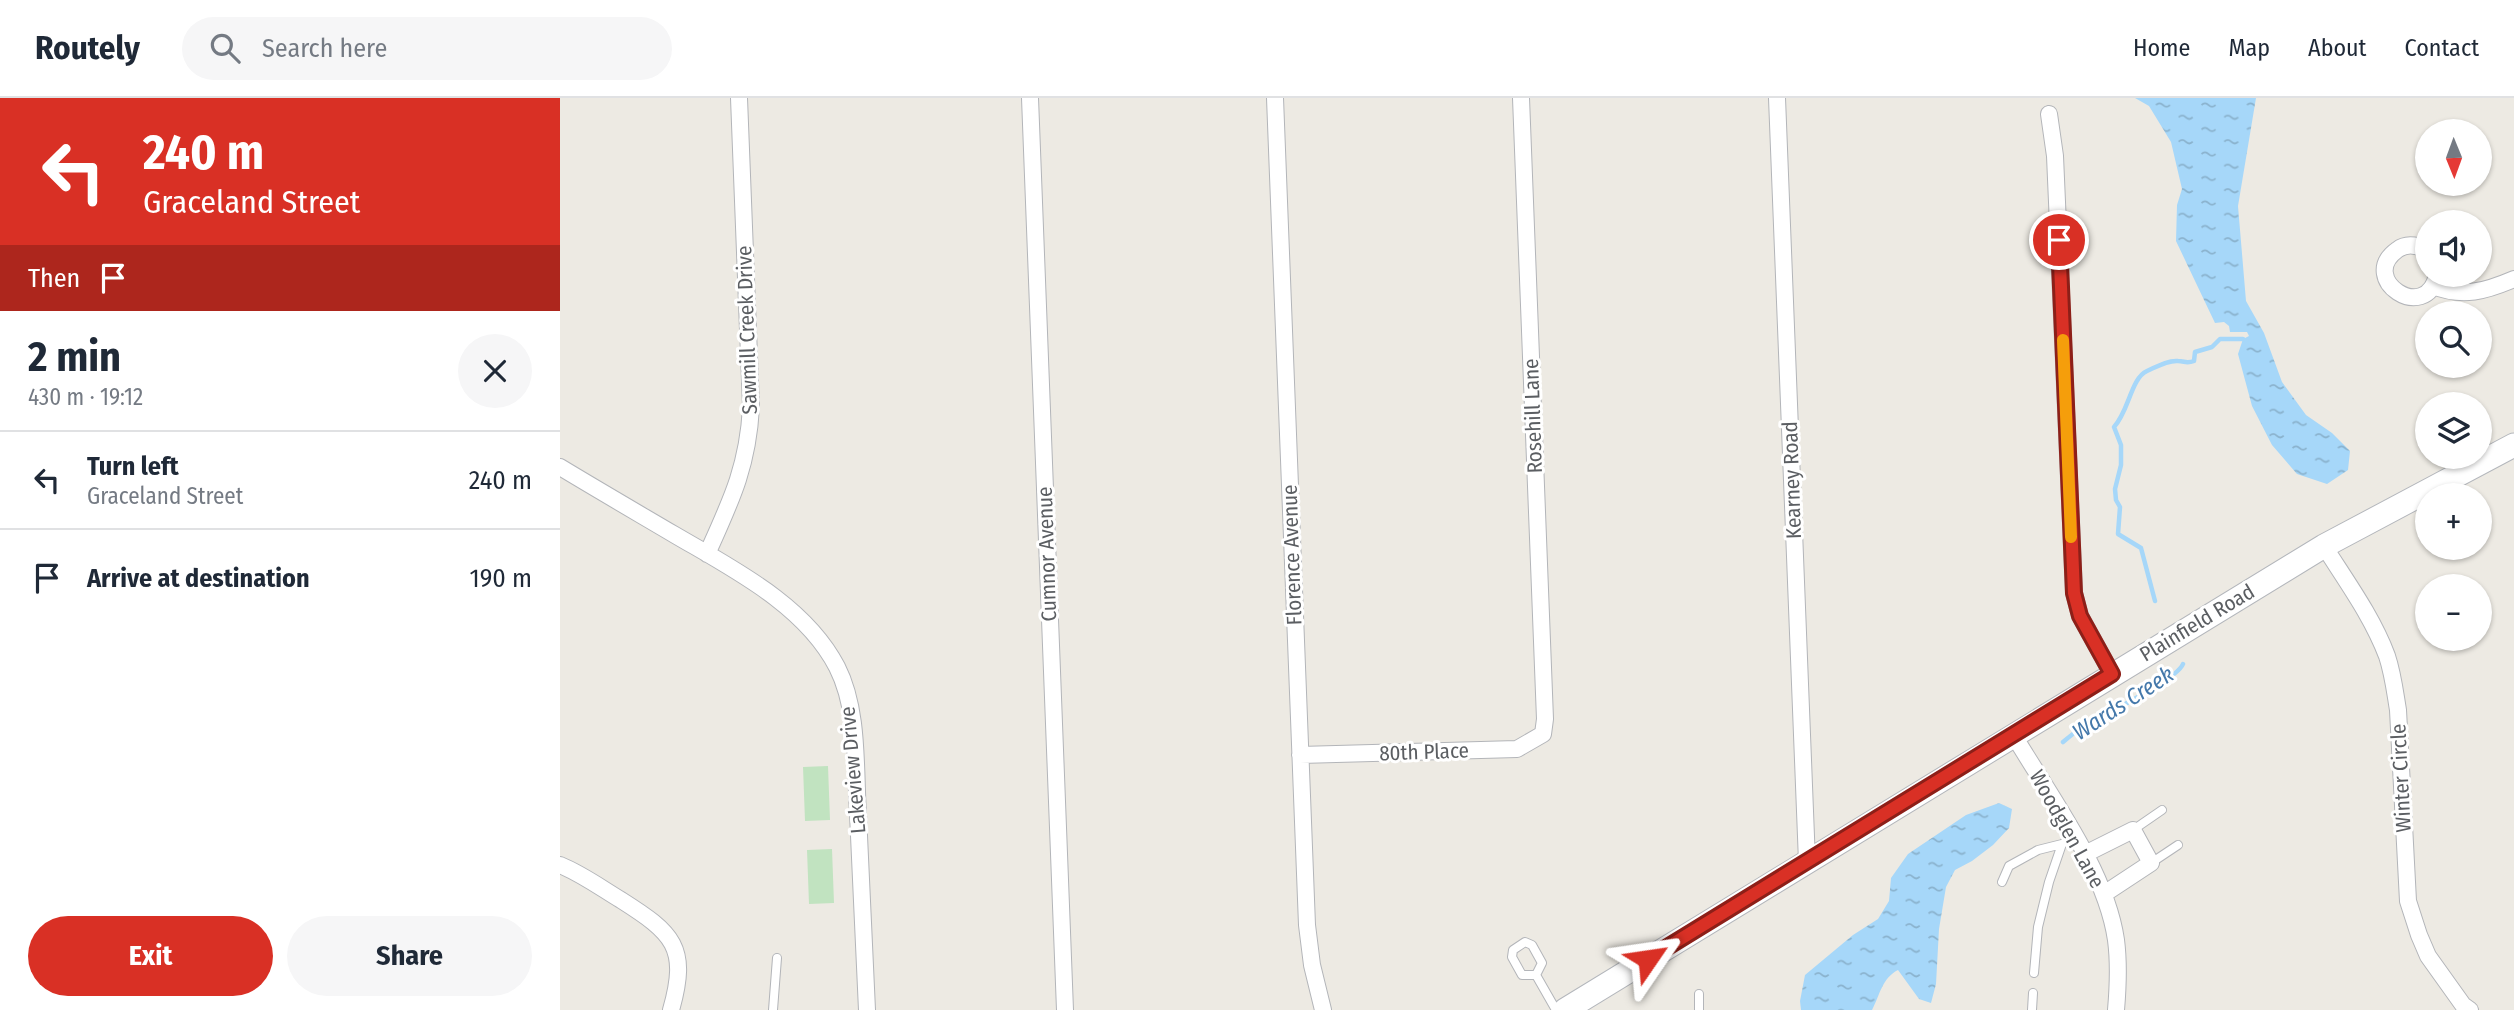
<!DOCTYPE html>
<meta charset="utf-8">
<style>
body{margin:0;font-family:"Fira Sans Condensed",sans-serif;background:#f6f6f7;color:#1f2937;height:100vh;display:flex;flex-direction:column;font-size:26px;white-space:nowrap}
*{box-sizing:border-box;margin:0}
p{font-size:23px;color:#747a83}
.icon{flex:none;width:38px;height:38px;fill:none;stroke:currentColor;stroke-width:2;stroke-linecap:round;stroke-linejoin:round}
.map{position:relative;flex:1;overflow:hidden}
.panel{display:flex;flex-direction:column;background:#fff;width:560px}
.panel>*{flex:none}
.banner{background:#d93025;color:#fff;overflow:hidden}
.needle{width:46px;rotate:179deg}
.buttons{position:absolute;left:1855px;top:21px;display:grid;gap:14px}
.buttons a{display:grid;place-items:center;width:77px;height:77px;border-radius:50%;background:#fff;box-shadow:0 2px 5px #0004;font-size:35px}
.pin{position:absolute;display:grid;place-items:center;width:60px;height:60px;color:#fff;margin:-30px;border:4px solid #fff;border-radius:50%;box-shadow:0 2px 7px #0007}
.me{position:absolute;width:77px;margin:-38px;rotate:58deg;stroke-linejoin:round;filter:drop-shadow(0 0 5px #0008)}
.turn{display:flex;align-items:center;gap:24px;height:147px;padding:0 28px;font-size:32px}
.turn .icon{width:91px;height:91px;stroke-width:2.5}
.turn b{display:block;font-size:49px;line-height:60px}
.then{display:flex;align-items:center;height:66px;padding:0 28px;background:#0003;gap:14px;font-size:26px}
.round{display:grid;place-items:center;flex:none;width:74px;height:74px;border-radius:37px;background:#f6f6f7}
.headline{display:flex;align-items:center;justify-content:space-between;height:119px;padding:0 28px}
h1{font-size:42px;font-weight:700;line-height:52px}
.cta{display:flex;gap:14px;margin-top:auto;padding:14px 28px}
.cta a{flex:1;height:80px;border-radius:42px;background:#d93025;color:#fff;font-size:28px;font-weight:700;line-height:80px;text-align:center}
.cta a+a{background:#f6f6f7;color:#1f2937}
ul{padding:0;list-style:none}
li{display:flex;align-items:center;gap:21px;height:98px;padding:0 28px;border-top:2px solid #e0e1e3}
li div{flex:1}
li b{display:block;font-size:26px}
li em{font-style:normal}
header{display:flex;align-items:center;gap:42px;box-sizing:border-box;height:98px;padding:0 35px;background:#fff;border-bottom:2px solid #e0e1e3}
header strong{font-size:33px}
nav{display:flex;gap:38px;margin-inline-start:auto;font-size:24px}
.search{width:490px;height:63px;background:#f6f6f7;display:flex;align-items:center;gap:18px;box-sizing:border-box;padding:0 24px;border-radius:38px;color:#747a83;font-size:26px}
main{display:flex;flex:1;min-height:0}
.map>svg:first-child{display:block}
</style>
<header>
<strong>Routely</strong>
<div class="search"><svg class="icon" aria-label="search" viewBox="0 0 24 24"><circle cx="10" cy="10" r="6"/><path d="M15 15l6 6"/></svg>Search here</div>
<nav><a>Home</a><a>Map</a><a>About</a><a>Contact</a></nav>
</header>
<main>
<section class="panel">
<div class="banner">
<div class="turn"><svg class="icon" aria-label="left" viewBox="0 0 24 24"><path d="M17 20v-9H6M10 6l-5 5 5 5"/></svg><div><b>240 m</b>Graceland Street</div></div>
<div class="then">Then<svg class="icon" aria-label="arrive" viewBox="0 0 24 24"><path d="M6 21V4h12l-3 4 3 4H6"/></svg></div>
</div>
<div class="headline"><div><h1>2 min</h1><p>430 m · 19:12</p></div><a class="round"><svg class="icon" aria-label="close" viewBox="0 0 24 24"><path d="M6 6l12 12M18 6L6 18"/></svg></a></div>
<ul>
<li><svg class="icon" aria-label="left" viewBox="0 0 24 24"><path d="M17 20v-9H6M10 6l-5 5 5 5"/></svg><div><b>Turn left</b><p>Graceland Street</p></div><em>240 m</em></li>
<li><svg class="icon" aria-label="arrive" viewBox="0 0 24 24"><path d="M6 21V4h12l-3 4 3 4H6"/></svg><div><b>Arrive at destination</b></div><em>190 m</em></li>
</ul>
<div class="cta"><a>Exit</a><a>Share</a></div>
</section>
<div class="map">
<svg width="1954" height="912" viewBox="0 0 1954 912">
<defs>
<pattern id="water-ripples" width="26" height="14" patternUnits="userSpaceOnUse" patternTransform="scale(1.75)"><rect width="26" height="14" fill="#a6d7f9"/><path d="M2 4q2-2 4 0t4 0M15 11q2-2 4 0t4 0" fill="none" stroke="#8ab2cd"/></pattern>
</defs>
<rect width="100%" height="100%" fill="#edeae3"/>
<path fill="#c1e3c0" d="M268 668 270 722 245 723 243 669Z
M272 751 274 805 249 806 247 752Z"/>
<path fill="url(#water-ripples)" d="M1575 0H1696L1678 108 1686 203 1704 235 1722 284 1746 317 1772 335 1790 353 1788 372 1767 386 1737 376 1712 347 1692 308 1678 256 1683 241 1689 238 1687 234H1670L1669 228 1664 224 1655 225 1616 143 1617 107 1622 91 1611 44 1589 8Z
M1439 705 1452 711 1449 730 1433 747 1412 763 1395 772 1386 789 1379 831 1376 886 1371 905 1359 901 1338 872C1322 880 1320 897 1312 912H1241L1240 903 1245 877 1293 837 1318 821 1329 803 1331 780 1348 756 1406 717Z"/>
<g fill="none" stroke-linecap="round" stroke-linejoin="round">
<path stroke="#a6d7f9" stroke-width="4.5" d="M1595 503 1581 450 1558 436 1560 409 1556 402 1555 391 1561 367V347L1554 329C1569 313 1571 280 1587 273 1596 269 1608 262 1618 263 1625 263 1626 266 1634 263L1635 254 1652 249 1660 241H1683
M1503 644C1509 639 1515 634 1521 630 1540 618 1616 583 1623 566"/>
<g stroke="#b3b5b9" stroke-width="10">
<path id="service" d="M1573 732 1602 712
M1591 765 1618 747
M1442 784 1449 768 1478 752 1502 746
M965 844 972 847 982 865 976 877H962L952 859 953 852Z
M1474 875 1478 829 1489 784 1502 746 1515 739
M976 877 996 912
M1139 896V912
M213 912 217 860
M1472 912 1473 895"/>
</g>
<g stroke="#b3b5b9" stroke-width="18">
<path id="minor" d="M470 0 505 912
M715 0 747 827 752 867 763 912
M1217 0 1247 764
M1489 16 1495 58 1514 495 1520 518 1552 576
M1867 152C1857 147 1846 145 1837 152 1797 181 1866 227 1877 177
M1873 188C1903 200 1926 193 1954 181
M0 369C38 392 76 414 115 437 173 471 245 507 277 569 299 612 295 669 298 716 301 781 304 847 307 912
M1764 448C1786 483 1812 518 1827 558 1833 576 1835 594 1838 612L1848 803 1859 837 1868 858 1903 907 1910 912
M147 456C171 403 188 368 191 309L179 0
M1453 636C1489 697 1546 772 1556 842 1559 865 1558 889 1556 912
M740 657 957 651 983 636 985 621 961 0
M1525 756 1573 732 1591 765 1544 796
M0 767C22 776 41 790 61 802 113 835 129 849 111 912"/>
</g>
<g stroke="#b4b7bc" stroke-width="25">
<path id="secondary" d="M1005 912 1764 448 1954 347"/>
</g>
<use href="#service" stroke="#fff" stroke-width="8"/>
<use href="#minor" stroke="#fff" stroke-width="16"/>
<use href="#secondary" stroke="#fff" stroke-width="23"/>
</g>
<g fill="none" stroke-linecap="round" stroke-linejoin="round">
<g stroke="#8d1f18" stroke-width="18">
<path id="route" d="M1088 861 1552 576 1520 518 1514 495 1499 142"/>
</g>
<use href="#route" stroke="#d93025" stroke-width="12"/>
<path stroke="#f59e0b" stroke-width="12" d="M1503 242 1511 439"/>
</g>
<g text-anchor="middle" stroke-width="6" stroke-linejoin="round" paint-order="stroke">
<g font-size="21" fill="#5b5e62" stroke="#fff">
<text transform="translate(187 232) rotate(-92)" y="7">Sawmill Creek Drive</text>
<text transform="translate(973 318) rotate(-92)" y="7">Rosehill Lane</text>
<text transform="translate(1232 382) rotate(-92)" y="7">Kearney Road</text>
<text transform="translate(487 456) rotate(-92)" y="7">Cumnor Avenue</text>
<text transform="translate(732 457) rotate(-92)" y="7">Florence Avenue</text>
<text transform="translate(1637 525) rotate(-31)" y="7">Plainfield Road</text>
<text transform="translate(864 654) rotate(-2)" y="7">80th Place</text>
<text transform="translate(293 672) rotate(-95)" y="7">Lakeview Drive</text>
<text transform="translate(1841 680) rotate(-93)" y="7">Winter Circle</text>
<text transform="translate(1507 731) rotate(61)" y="7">Woodglen Lane</text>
</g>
<g font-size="23" font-style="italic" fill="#4478aa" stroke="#fff">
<text transform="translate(1563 605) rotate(-33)" y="8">Wards Creek</text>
</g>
</g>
</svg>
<div class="buttons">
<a><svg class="needle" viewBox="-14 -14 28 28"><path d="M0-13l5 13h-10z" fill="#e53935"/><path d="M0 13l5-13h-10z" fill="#747a83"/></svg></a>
<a><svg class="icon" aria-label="sound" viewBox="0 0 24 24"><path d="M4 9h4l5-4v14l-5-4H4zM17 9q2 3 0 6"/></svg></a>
<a><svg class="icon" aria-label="search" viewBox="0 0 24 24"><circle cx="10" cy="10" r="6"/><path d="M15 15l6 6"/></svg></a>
<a><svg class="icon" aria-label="layers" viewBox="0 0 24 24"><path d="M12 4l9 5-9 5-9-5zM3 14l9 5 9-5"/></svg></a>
<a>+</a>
<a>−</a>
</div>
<div class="pin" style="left:1499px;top:142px;background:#d93025"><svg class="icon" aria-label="arrive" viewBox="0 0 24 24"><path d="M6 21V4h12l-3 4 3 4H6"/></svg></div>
<svg class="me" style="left:1088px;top:861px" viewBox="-20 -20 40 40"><path d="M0-17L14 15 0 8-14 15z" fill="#d93025" stroke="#fff" stroke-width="4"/></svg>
</div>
</main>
